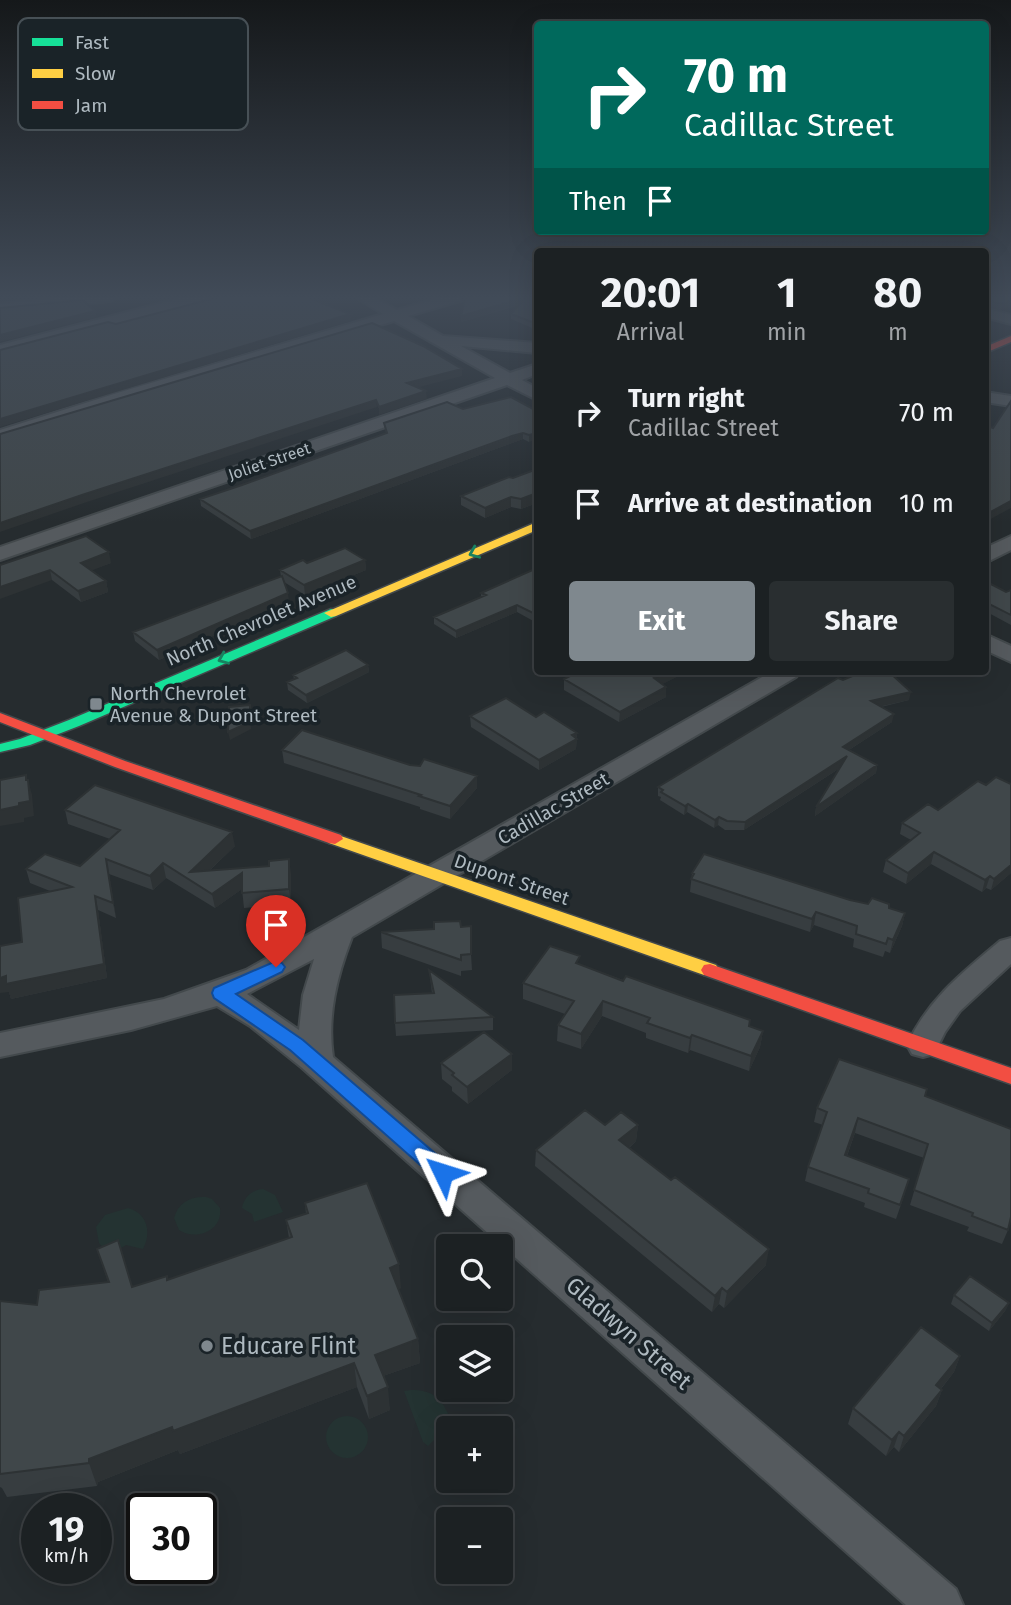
<!DOCTYPE html>
<meta charset="utf-8">
<style>
body{margin:0;font-family:"Fira Sans",sans-serif;background:#292e30;color:#f1f3f6;height:100vh;display:flex;flex-direction:column;font-size:26px;white-space:nowrap}
*{box-sizing:border-box;margin:0}
p{font-size:23px;color:#a0a3a6}
.icon{flex:none;width:38px;height:38px;fill:none;stroke:currentColor;stroke-width:2;stroke-linecap:round;stroke-linejoin:round}
.map{position:relative;flex:1;overflow:hidden}
.sheet{position:absolute;left:534px;top:248px;width:455px;height:427px;display:flex;flex-direction:column;background:#1c2123;border-radius:7px;box-shadow:0 7px 28px #0002,0 0 0 2px #3a3e41}
.sheet>*{flex:none}
.top-card{position:absolute;left:534px;top:21px;width:455px;height:214px;border-radius:7px;box-shadow:0 7px 28px #0002,0 0 0 2px #3a3e41;background:#00695c;color:#fff;overflow:hidden}
.fabs{position:absolute;left:436px;top:1234px;display:grid;gap:14px}
.fabs a{display:grid;place-items:center;width:77px;height:77px;border-radius:7px;background:#1c2123;box-shadow:0 7px 28px #0002,0 0 0 2px #3a3e41;font-size:35px}
.speed{position:absolute;left:21px;top:1493px;display:flex;gap:14px;font-size:35px;font-weight:700;text-align:center}
.speed>*{display:grid;place-content:center;width:91px;height:91px;border-radius:50%;background:#1c2123;box-shadow:0 7px 28px #0002,0 0 0 2px #3a3e41;line-height:1}
.speed small{font-size:18px;font-weight:400}
.speed .limit{border:4px solid #111;border-radius:10px;background:#fff;color:#111}
.pin{position:absolute;display:grid;place-items:center;width:60px;height:60px;color:#fff;margin:-72px -30px;border-radius:50% 50% 50% 0;rotate:-45deg;box-shadow:0 0 7px #0007}
.pin .icon{rotate:45deg}
.me{position:absolute;width:77px;margin:-38px;rotate:311deg;stroke-linejoin:round;filter:drop-shadow(0 0 5px #0008)}
.turn{display:flex;align-items:center;gap:24px;height:147px;padding:0 35px;font-size:32px}
.turn .icon{width:91px;height:91px;stroke-width:2.5}
.turn b{display:block;font-size:49px;line-height:60px}
.then{display:flex;align-items:center;height:66px;padding:0 35px;background:#0003;gap:14px;font-size:26px}
.eta{display:flex;justify-content:space-evenly;align-items:center;height:119px;text-align:center}
.eta b{font-size:42px;font-weight:700;line-height:49px}
.cta{display:flex;gap:14px;margin-top:auto;padding:14px 35px}
.cta a{flex:1;height:80px;border-radius:7px;background:#7f888e;color:#fff;font-size:28px;font-weight:700;line-height:80px;text-align:center}
.cta a+a{background:#292e30;color:#f1f3f6}
ul{padding:0;list-style:none}
li{display:flex;align-items:center;gap:21px;height:91px;padding:0 35px}
li div{flex:1}
li b{display:block;font-size:26px}
li em{font-style:normal}
.map>svg:first-child{display:block}
</style>
<div class="map">
<svg width="1011" height="1605" viewBox="0 0 1011 1605">
<rect width="100%" height="100%" fill="#262c2f"/>
<path fill="#243332" d="M263 1189 275 1195 283 1212 254 1222 252 1214 242 1208C244 1197 252 1190 263 1189Z
M206 1197 212 1199 220 1208C223 1231 196 1241 179 1230L174 1218C178 1203 190 1196 206 1197Z
M128 1208C147 1213 152 1232 143 1249L126 1245 109 1255 99 1243 96 1227 105 1215Z
M411 1390C432 1390 441 1397 449 1416L446 1428 428 1446 423 1442 404 1391Z
M326 1437a21 21 0 1 1 42 0a21 21 0 1 1-42 0Z"/>
<g fill="none" stroke-linecap="round" stroke-linejoin="round">
<g stroke="#43494c" stroke-width="4">
<path id="street" d="M68 297H117L110 301 0 312V304Z
M185 297H208L206 300 0 355V345Z
M356 297H373L397 310 443 297H465L463 300 408 316 443 336 537 343V353L461 346 510 373 537 364V374L522 380 537 388V400L507 385 0 560V547L495 378 394 321 129 399 0 441V430L117 393 383 314Z
M985 308 1011 315V324L985 317Z
M985 392 1011 396V406L985 402Z
M1011 536V550L985 563V548Z
M985 634 1011 646V662L985 650Z
M771 672H800L796 677 352 937C337 976 327 1015 333 1057L956 1589 963 1605H906L301 1067 250 1026 217 1006 131 1030 0 1057V1033L164 999 246 970ZM314 959 303 995 299 1030 247 994Z
M1011 938V964L960 1011 945 1032 934 1054 923 1057 912 1054 907 1045C928 999 963 972 1000 941Z"/>
</g>
<g stroke="#43494c" stroke-width="3">
<path id="fast" d="M331 609 336 610V616L79 726 30 745 0 752V744L20 739 69 720Z"/>
</g>
<g stroke="#43494c" stroke-width="3">
<path id="slow" d="M537 522V530L336 616 331 617 324 613Z
M335 834 716 965 719 970 716 975H704L329 843 327 839 329 835Z"/>
</g>
<g stroke="#43494c" stroke-width="3">
<path id="jam" d="M1011 336V342L985 353V347Z
M0 713 125 761 341 835 343 839 335 844 329 843 115 767 0 722Z
M710 964 1011 1068V1084L704 975 701 970 704 965Z"/>
</g>
<use href="#street" fill="#555a5e" fill-rule="evenodd"/>
<use href="#fast" fill="#16e098" fill-rule="evenodd"/>
<use href="#slow" fill="#ffcf43" fill-rule="evenodd"/>
<use href="#jam" fill="#f24e42" fill-rule="evenodd"/>
</g>
<path fill="#373d40" d="M537 297V330L511 319V314L519 305 461 322V316L464 304 462 303V298Z
M985 297H1011L1001 310 985 306Z
M463 409 537 411 529 442 523 439 512 443 251 539 201 506 200 499 242 485 386 433 384 423Z
M537 469V503L521 509 511 507 485 518 461 505V496L513 478Z
M365 560 366 570 305 595 284 582 289 602 159 660 135 641 133 632 281 577 280 570 307 563Z
M111 563 91 570 106 581 108 592 81 602 52 580 0 565Z
M537 568V623L517 612 456 638 434 624V617L481 597V593Z
M985 581 1006 592 1011 590V625L985 611Z
M368 665 369 672 307 703 288 690 287 682 294 679 293 675Z
M578 672H686L662 684 666 687V697L619 722 564 690V679Z
M843 680 909 700 881 707 892 722 849 750 877 765 876 773 815 816 816 807 840 768 744 830H725L718 825 714 828 687 812 684 815 660 800 661 797 658 796V787Z
M470 716 536 717 577 733 576 749 539 770 471 727Z
M282 750 477 788 450 819 420 809V807L284 763Z
M986 785 1011 873 991 890 986 888 982 892 931 864 906 884 883 872 886 860 911 840 900 834 902 823 938 810Z
M65 810 235 846 209 871 291 874V904L244 908 242 889 215 908 166 878 153 890 109 874 116 918 98 910 107 978 11 999 9 992 22 942 50 891 30 883 26 869 80 866 110 839 68 824Z
M692 873 850 900 889 908 905 913 902 926 890 953 885 951 883 957 853 947 854 939 814 925 810 932 690 892Z
M461 927 471 954 472 970 461 971V976L382 948 381 932Z
M579 964 763 1031 760 1047 749 1071 690 1050 688 1053 646 1038V1033L602 1016 581 1049 557 1041 558 1025 565 1014 523 999V983Z
M429 970 493 1017V1030L396 1036 395 1023 432 993Z
M512 1054V1070L468 1104 452 1091V1087L442 1079 441 1063Z
M925 1096 1008 1230 1002 1244 967 1231 969 1227 910 1205 924 1158 855 1133 847 1156 905 1193 896 1219 864 1207 865 1203 805 1181 808 1167 823 1125 814 1122 817 1108Z
M605 1125H638L636 1141 629 1148 766 1265 724 1308 719 1304 712 1312 535 1166 536 1150Z
M305 1203 401 1288 398 1289 418 1339 420 1363 383 1376 390 1410 369 1419 357 1387 180 1454 178 1450 98 1482 97 1486 7 1497 2 1488 0 1487V1301L37 1305 108 1282 97 1249 132 1287 168 1280 289 1238 286 1220 306 1214Z
M954 1295 1009 1303 1005 1311 989 1331 951 1304Z
M960 1356 954 1372 941 1389 942 1390 936 1406 899 1452 894 1447 886 1456 848 1424 853 1408Z"/>
<path fill="#2d3234" d="M0 297H45L0 301Z
M526 297V302L461 322V316Z
M1011 300V306L1001 310 1003 304Z
M95 311 97 317 0 342V335Z
M350 314 351 321 0 427V419Z
M462 369V376L408 390 407 383Z
M426 391 427 399 379 415V407Z
M376 400 377 407 84 503 0 532V523L82 495Z
M523 433V439L251 539 250 531Z
M537 433V439L529 442V435Z
M537 493V503L521 509V499Z
M511 497V507L485 518V508Z
M1011 501V508L985 522V515Z
M109 552 111 563 83 574 81 563Z
M365 560 366 570 305 595 304 585Z
M50 570 52 580 0 599V587Z
M106 581 108 592 81 602 78 591Z
M288 593 289 602 159 660 157 650Z
M517 605V612L456 638V631Z
M368 665 369 672 307 703 306 695Z
M666 672H686L653 689 654 678Z
M666 687V697L619 722 620 712Z
M911 692 909 700 869 709 871 701Z
M250 705 251 729 230 740 228 732Z
M894 714 892 722 841 755 843 747Z
M577 733 576 749 539 770V760Z
M847 756 846 764 744 830 745 822Z
M877 765 876 773 815 816 816 807Z
M26 775 29 787 28 780 32 795 34 816 24 818V822L0 826V810L26 780Z
M477 776V788L450 819V806Z
M688 804 687 812 684 815 685 806Z
M719 817 718 825 714 828 715 820Z
M232 832 235 846 195 884 190 872Z
M934 852 931 864 906 884 908 873Z
M106 859 109 874 116 918 113 903Z
M289 859 291 874V904L289 889Z
M163 863 166 878 153 890 150 876Z
M1011 865V873L991 890 994 879Z
M242 873 245 887 215 908 212 894Z
M990 876 986 888 982 892 985 880Z
M95 896 98 910 107 978 11 999 9 992 0 993V978Z
M816 912 814 925 810 932 812 919Z
M905 913 902 926 890 953 893 940Z
M603 1001 602 1016 581 1049V1034Z
M763 1031 760 1047 749 1071 751 1056Z
M692 1035 690 1050 688 1053 690 1038Z
M512 1054V1070L468 1104 467 1087Z
M858 1118 855 1133 842 1169 845 1155Z
M638 1125 636 1141 618 1157 619 1140Z
M769 1249 766 1265 724 1308 727 1292Z
M399 1264 401 1288 392 1292 390 1268Z
M722 1288 719 1304 712 1312 715 1296Z
M1009 1303 1005 1311 989 1331 992 1323Z
M418 1339 420 1363 377 1378 375 1355Z
M960 1356 954 1372 931 1401 936 1385Z
M354 1363 357 1387 180 1454 178 1450 98 1482 97 1486 89 1463V1459L172 1427Z
M388 1387 390 1410 369 1419 367 1396Z
M942 1390 936 1406 899 1452 904 1436Z
M899 1432 894 1447 886 1456 892 1440Z"/>
<path fill="#40474a" stroke="#2d3234" stroke-width="2" d="M219 297H307L350 314 0 419V350L108 322 116 324Z
M462 297H526L461 316 465 299 462 298Z
M526 297H537V324L511 314Z
M985 297H1011V300L1003 304 985 300Z
M83 300 95 311 0 335V308Z
M372 323 423 346 462 369 407 383 426 391 379 407 376 400 82 495 0 523V434Z
M511 397 537 411V433L529 435 523 433 512 436 250 531 200 499 242 485 387 433 384 423 447 402 463 409Z
M1011 401V501L985 515V425L993 428Z
M537 469V493L521 499 511 497 485 508 461 496 509 477 513 478Z
M86 536 109 552 81 563 106 581 78 591 50 570 0 587V565Z
M345 548 365 560 304 585 280 570 303 560 307 563Z
M537 568V615L517 605 456 631 434 617 486 595 481 593Z
M282 576 288 593 157 650 133 632Z
M985 581 1006 592 1011 590V615L985 602Z
M346 650 368 665 306 695 287 682 297 678 293 675Z
M578 672H666L654 678 666 687 620 712 564 679Z
M862 672H889L911 692 871 701 894 714 843 747 877 765 816 807 847 756 745 822 727 821 719 817 715 820 688 804 685 806 661 792 663 790 658 787 838 678 843 680Z
M506 698 536 717 544 712 577 733 572 735 577 739 539 760 470 716Z
M250 705V722L228 732 229 707Z
M302 730 410 765 420 766 424 759 477 776 450 806 419 796 421 795 282 750Z
M26 775V780H28L30 801 19 803V806L0 810V780Z
M996 777 1011 784V865L994 879 990 876 985 880 934 852 908 873 886 860 920 833 902 823 928 804 938 810 978 781 986 785Z
M95 785 232 832 190 872 269 866V861L289 859V889L242 893V873L212 894 163 863 150 876 106 859 113 903 95 896 104 964 6 984V976L0 978V946L22 942 18 898 72 887 26 869 45 854 80 866 120 830 65 810Z
M704 854 850 900 868 904 872 898 889 904V908L905 913 893 940 888 938 886 944 856 934 857 926 816 912 812 919 691 879 694 874 692 873Z
M460 921 461 927 471 926V954L461 955V960L381 932 434 929V922Z
M550 946 580 956 576 963 623 981 626 976 750 1020 749 1026 763 1031 751 1056 692 1035 690 1038 647 1023 650 1018 603 1001 581 1034 558 1025 574 1001 523 983Z
M429 970 493 1017 395 1023 394 995 434 993Z
M484 1032 512 1054 467 1087 452 1075 454 1073 441 1063Z
M839 1059 927 1089 925 1096 1011 1129V1217L1008 1230 972 1216 973 1213 914 1190 928 1144 858 1118 845 1155 909 1179 900 1205 868 1193 869 1189 808 1167 827 1112 817 1108Z
M585 1110 605 1125 621 1112 638 1125 619 1140 671 1180 675 1177 769 1249 727 1292 722 1288 715 1296 536 1150Z
M367 1183 399 1264 390 1268 418 1339 375 1355 388 1387 367 1396 354 1363 173 1431 172 1427 89 1459V1463L0 1474V1301L37 1305 39 1290 109 1282 97 1249 118 1240 132 1287 167 1276V1280L292 1237 286 1220 308 1213 305 1203Z
M970 1276 1009 1303 992 1323 954 1295Z
M921 1327 960 1356 936 1385 942 1390 904 1436 899 1432 892 1440 853 1408Z"/>
<defs><path id="oneway-chevron" d="M-2-3.5L2.5 0L-2 3.5" fill="none" stroke-width="1.6" stroke-linecap="round" stroke-linejoin="round" transform="scale(1.75)"/></defs>
<g stroke="#188260">
<use href="#oneway-chevron" transform="translate(474 553) rotate(157)"/>
<use href="#oneway-chevron" transform="translate(223 659) rotate(157)"/>
</g>
<linearGradient id="sky" x2="0" y2="1"><stop stop-color="#15181a"/><stop offset="0.57" stop-color="#414b58"/><stop offset="1" stop-color="#414b58" stop-opacity="0"/></linearGradient>
<rect width="1011" height="522" fill="url(#sky)"/>
<path fill="#1a73e8" stroke="#114b97" stroke-width="2" d="M276 961 282 963 285 967 282 972 236 994 303 1040 451 1167 454 1173 451 1179 443 1182 436 1179 290 1050 214 998 212 993 214 988Z"/>
<g fill="#7f888e" stroke="#1a2328" stroke-width="2.5">
<rect x="89" y="697" width="14" height="14" rx="3.5"/>
<circle cx="207" cy="1346" r="7"/>
</g>
<g text-anchor="middle" stroke-width="7" stroke-linejoin="round" paint-order="stroke">
<g font-size="16" fill="#afbac1" stroke="#1a2328">
<text transform="translate(269 461) rotate(-19)" y="6">Joliet Street</text>
</g>
<g font-size="19" fill="#afbac1" stroke="#1a2328">
<text transform="translate(261 620) rotate(-23)" y="7">North Chevrolet Avenue</text>
<text transform="translate(553 808) rotate(-30)" y="7">Cadillac Street</text>
<text transform="translate(512 879) rotate(19)" y="7">Dupont Street</text>
</g>
<g font-size="19" fill="#afbac1" stroke="#1a2328" text-anchor="start">
<text x="110" y="700">North Chevrolet<tspan x="110" dy="22">Avenue &amp; Dupont Street</tspan></text>
</g>
<g font-size="23" fill="#afbac1" stroke="#1a2328">
<text transform="translate(629 1333) rotate(41)" y="8">Gladwyn Street</text>
</g>
<g font-size="23" fill="#afbac1" stroke="#1a2328" text-anchor="start">
<text x="221" y="1354">Educare Flint</text>
</g>
</g>
<rect x="18" y="18" width="230" height="112" rx="10" fill="#1a2328" stroke="#475056" stroke-width="2"/>
<rect x="32" y="38" width="31" height="8" fill="#16e098"/>
<rect x="32" y="69" width="31" height="9" fill="#ffcf43"/>
<rect x="32" y="101" width="31" height="8" fill="#f24e42"/>
<g font-size="19" fill="#afbac1">
<text x="75" y="49">Fast</text>
<text x="75" y="80">Slow</text>
<text x="75" y="112">Jam</text>
</g>
</svg>
<div class="fabs">
<a><svg class="icon" aria-label="search" viewBox="0 0 24 24"><circle cx="10" cy="10" r="6"/><path d="M15 15l6 6"/></svg></a>
<a><svg class="icon" aria-label="layers" viewBox="0 0 24 24"><path d="M12 4l9 5-9 5-9-5zM3 14l9 5 9-5"/></svg></a>
<a>+</a>
<a>−</a>
</div>
<div class="speed"><div>19<small>km/h</small></div><div class="limit">30</div></div>
<div class="pin" style="left:276px;top:967px;background:#d93025"><svg class="icon" aria-label="arrive" viewBox="0 0 24 24"><path d="M6 21V4h12l-3 4 3 4H6"/></svg></div>
<svg class="me" style="left:443px;top:1173px" viewBox="-20 -20 40 40"><path d="M0-17L14 15 0 8-14 15z" fill="#1a73e8" stroke="#fff" stroke-width="4"/></svg>
<div class="top-card">
<div class="turn"><svg class="icon" aria-label="right" viewBox="0 0 24 24"><path d="M7 20v-9h11M14 6l5 5-5 5"/></svg><div><b>70 m</b>Cadillac Street</div></div>
<div class="then">Then<svg class="icon" aria-label="arrive" viewBox="0 0 24 24"><path d="M6 21V4h12l-3 4 3 4H6"/></svg></div>
</div>
<section class="sheet">
<div class="eta">
<div><b>20:01</b><p>Arrival</p></div>
<div><b>1</b><p>min</p></div>
<div><b>80</b><p>m</p></div>
</div>
<ul>
<li><svg class="icon" aria-label="right" viewBox="0 0 24 24"><path d="M7 20v-9h11M14 6l5 5-5 5"/></svg><div><b>Turn right</b><p>Cadillac Street</p></div><em>70 m</em></li>
<li><svg class="icon" aria-label="arrive" viewBox="0 0 24 24"><path d="M6 21V4h12l-3 4 3 4H6"/></svg><div><b>Arrive at destination</b></div><em>10 m</em></li>
</ul>
<div class="cta"><a>Exit</a><a>Share</a></div>
</section>
</div>
